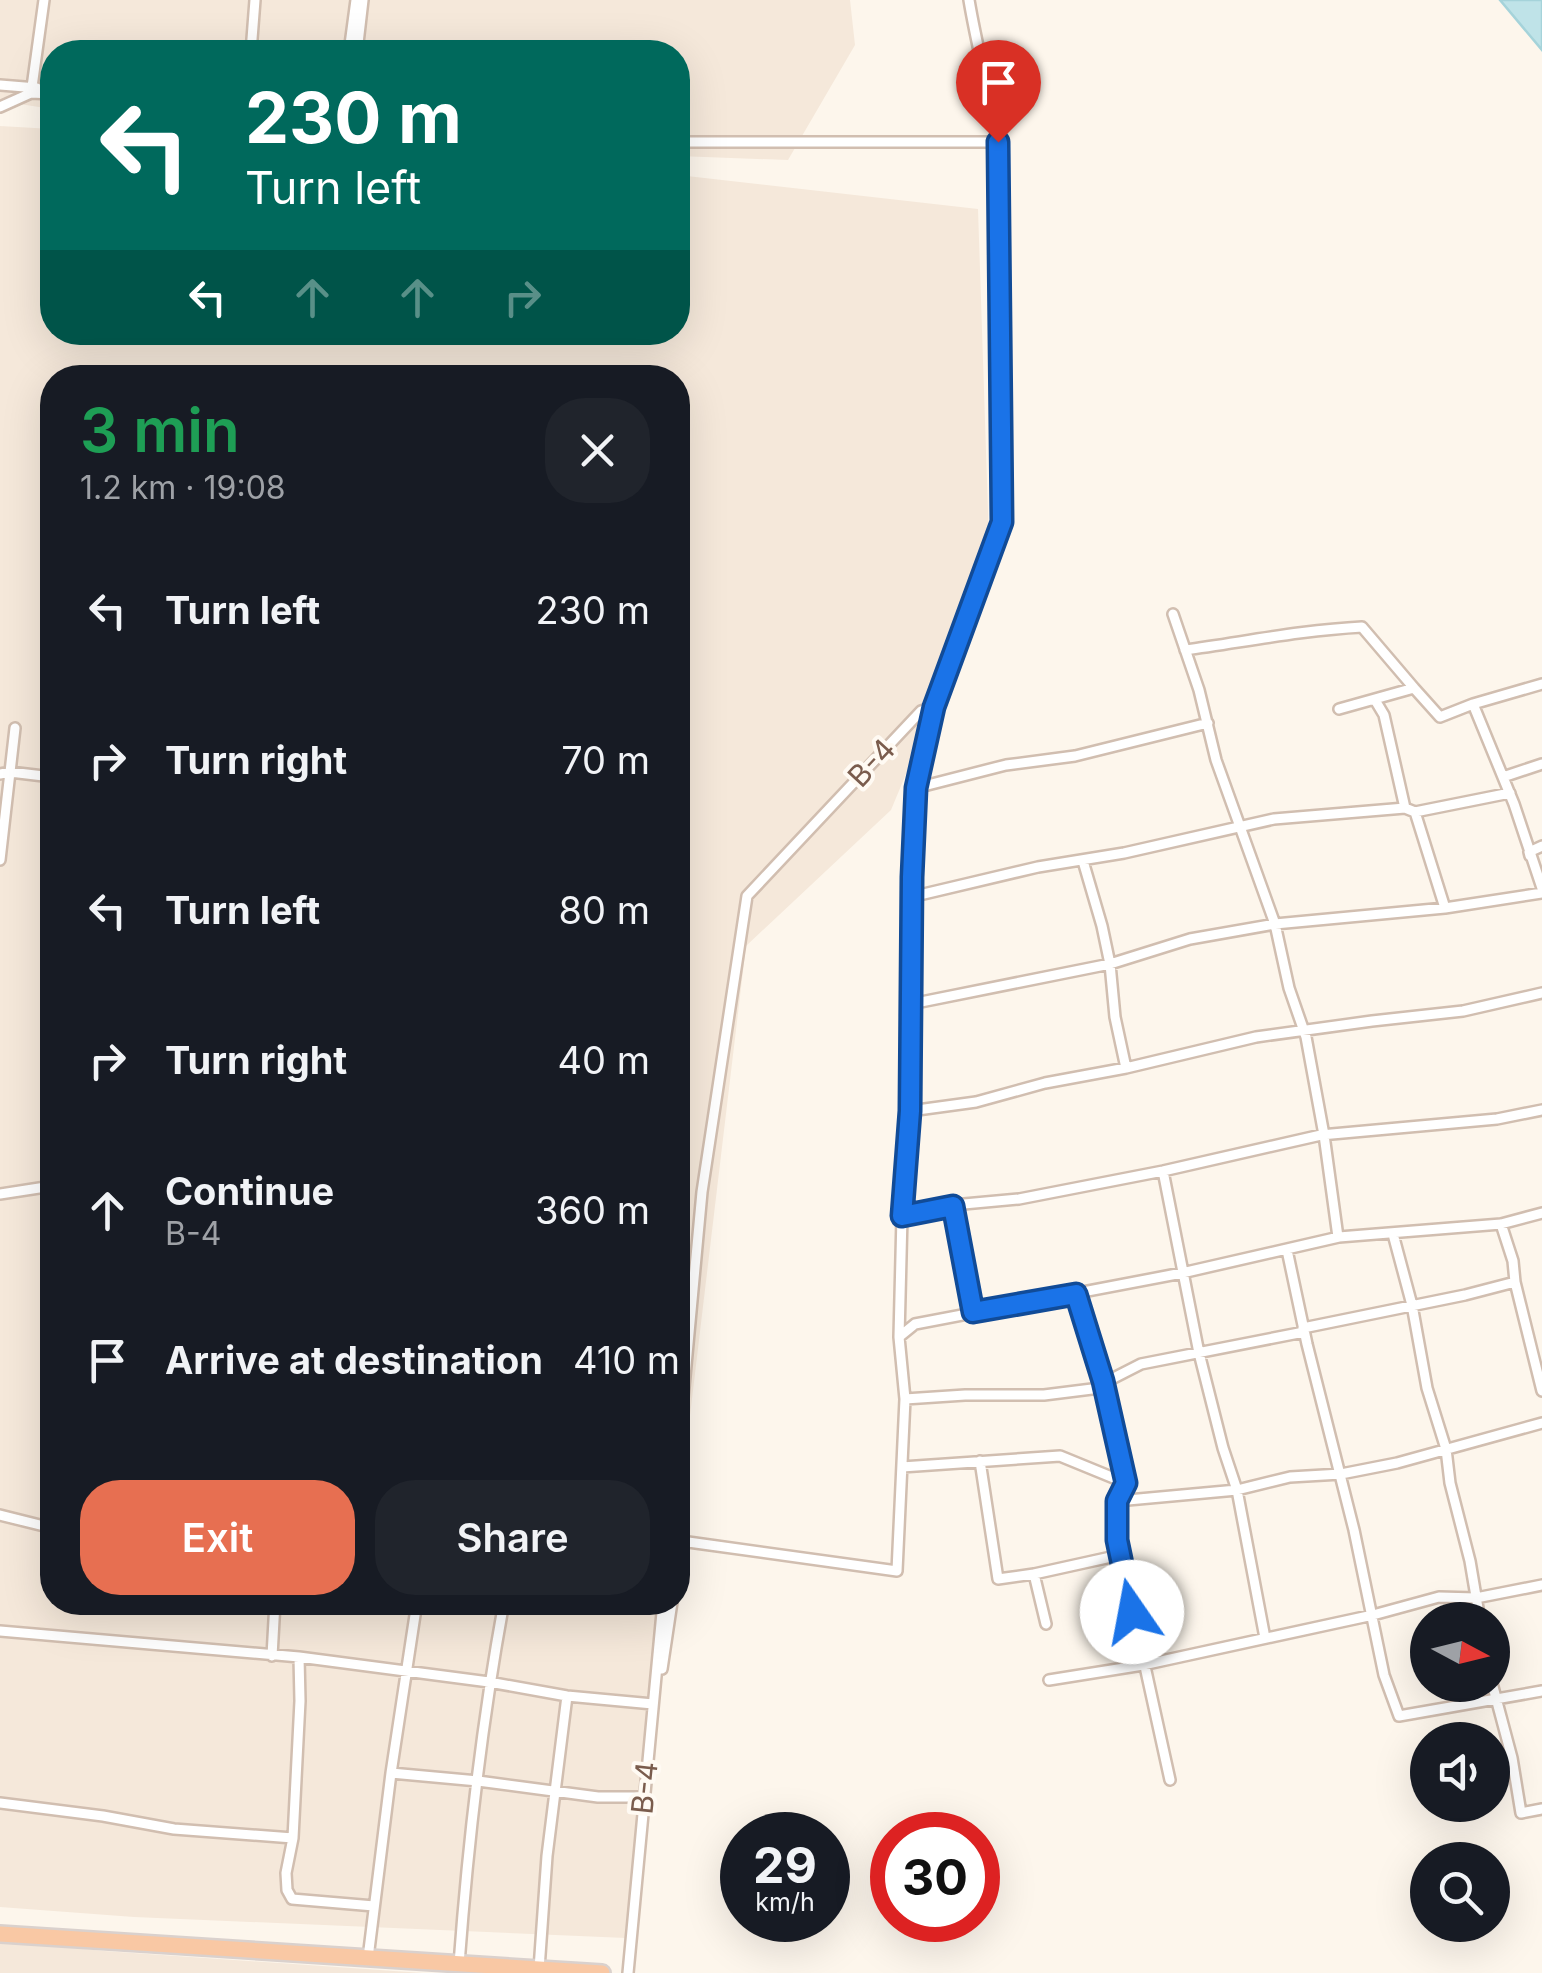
<!DOCTYPE html>
<meta charset="utf-8">
<style>
body{margin:0;font-family:Inter,sans-serif;background:#20242c;color:#f1f3f6;height:100vh;display:flex;flex-direction:column;font-size:38px;white-space:nowrap}
*{box-sizing:border-box;margin:0}
p{font-size:32px;color:#9ea1a6}
.icon{flex:none;width:55px;height:55px;fill:none;stroke:currentColor;stroke-width:2;stroke-linecap:round;stroke-linejoin:round}
.map{position:relative;flex:1;overflow:hidden}
.drawer{position:absolute;left:40px;top:365px;width:650px;height:1250px;display:flex;flex-direction:column;background:#171b24;border-radius:40px;box-shadow:0 10px 40px #0002}
.drawer>*{flex:none}
.guide{position:absolute;left:40px;top:40px;width:650px;height:305px;border-radius:40px;box-shadow:0 10px 40px #0002;background:#00695c;color:#fff;overflow:hidden}
.needle{width:65px;rotate:97deg}
.buttons{position:absolute;left:1410px;top:1602px;display:grid;gap:20px}
.buttons a{display:grid;place-items:center;width:100px;height:100px;border-radius:50%;background:#171b24;box-shadow:0 10px 40px #0002;font-size:50px}
.speed{position:absolute;left:720px;top:1812px;display:flex;gap:20px;font-size:50px;font-weight:700;text-align:center}
.speed>*{display:grid;place-content:center;width:130px;height:130px;border-radius:50%;background:#171b24;box-shadow:0 10px 40px #0002;line-height:1}
.speed small{font-size:25px;font-weight:400}
.speed .limit{border:15px solid #d22;background:#fff;color:#111}
.pin{position:absolute;display:grid;place-items:center;width:85px;height:85px;color:#fff;margin:-102px -42px;border-radius:50% 50% 50% 0;rotate:-45deg;box-shadow:0 0 10px #0007}
.pin .icon{rotate:45deg}
.me{position:absolute;width:110px;margin:-55px;rotate:348deg;stroke-linejoin:round;filter:drop-shadow(0 0 8px #0008)}
.turn{display:flex;align-items:center;gap:35px;height:210px;padding:0 40px;font-size:45px}
.turn .icon{width:130px;height:130px;stroke-width:2.5}
.turn b{display:block;font-size:70px;line-height:85px}
.lanes{display:flex;align-items:center;height:95px;padding:0 40px;background:#0003;justify-content:center;gap:50px;direction:ltr}
.lanes .off{opacity:.35}
.round{display:grid;place-items:center;flex:none;width:105px;height:105px;border-radius:40px;background:#20242c}
.head{display:flex;align-items:center;justify-content:space-between;height:170px;padding:0 40px}
h1{font-size:60px;font-weight:600;line-height:75px;color:#1e9e55}
.action{display:flex;gap:20px;margin-top:auto;padding:20px 40px}
.action a{flex:1;height:115px;border-radius:40px;background:#e76f51;color:#fff;font-size:40px;font-weight:600;line-height:115px;text-align:center}
.action a+a{background:#20242c;color:#f1f3f6}
ul{padding:0;list-style:none}
li{display:flex;align-items:center;gap:30px;height:150px;padding:0 40px}
li div{flex:1}
li b{display:block;font-size:38px}
li em{font-style:normal}
.map>svg:first-child{display:block}
</style>
<div class="map">
<svg width="1542" height="1973" viewBox="0 0 1542 1973">
<rect width="100%" height="100%" fill="#fdf6ec"/>
<path fill="#f5e8da" d="M0 0H850L855 45 788 160 678 156V52H52V109L0 101Z
M0 126 52 129V332H678V175L978 209 990 572 891 810 746 946 678 1516V378H52V1602L667 1603 626 1938 134 1917 0 1907Z
M0 1941 104 1951 423 1973H0Z"/>
<path fill="#bfe3e8" stroke="#a5d3da" stroke-width="2.5" d="M1500 0H1542V50Z"/>
<g fill="none" stroke-linecap="round" stroke-linejoin="round">
<g stroke="#d1beb0" stroke-width="14">
<path id="minor" d="M969 0C977 48 990 95 998 142
M251 52 255 0
M349 52 356 0
M357 52 363 0
M0 85 37 88
M32 87 44 0
M0 107 31 93 52 94
M678 142H998L1002 521 934 707 921 711 747 896 702 1192 678 1452
M1173 614 1199 690 1216 760 1275 924 1289 988 1306 1037 1324 1135 1338 1237
M1185 650C1244 642 1303 630 1362 627L1414 688
M1375 700 1384 715 1405 808
M1473 704 1514 804 1542 888
M1339 709 1414 688 1440 717 1473 704 1542 684
M0 774 10 772 52 777
M1503 777 1542 764
M916 788 1006 765 1075 756 1208 723
M1415 812 1445 908
M1530 856 1529 852 1542 846
M0 860 15 728
M1083 861 1102 926 1110 964 1115 1017 1126 1068
M911 897 1038 867 1124 853 1274 819 1405 808 1415 812 1510 793
M911 1004 1110 964 1190 939 1275 924 1445 908 1542 893
M910 1111 976 1102 1045 1083 1126 1068 1256 1037 1372 1021 1463 1011 1542 993
M1163 1171 1199 1353 1223 1448 1237 1490 1265 1638
M0 1194 52 1186
M953 1205 973 1311
M902 1216 953 1205 1019 1199 1163 1171 1321 1135 1497 1119 1542 1110
M1501 1224 1513 1261 1515 1282 1542 1391
M1393 1234 1412 1305 1427 1388 1446 1449 1450 1483 1470 1561 1480 1620
M1287 1250 1307 1344 1354 1530 1384 1675 1399 1716 1542 1691
M1076 1295 1103 1381 1126 1483 1117 1501V1539L1170 1780
M1303 1328 1465 1295 1515 1282
M899 1337 915 1324 1182 1273 1339 1237 1501 1224 1542 1213
M905 1399 965 1395H1044L1092 1389 1141 1364 1304 1332
M980 1461 998 1579 1034 1574 1120 1555
M902 1467 1060 1456 1126 1483
M1117 1501 1237 1490 1290 1477 1341 1474 1397 1463 1542 1423
M0 1515 52 1528
M678 1563 681 1541 897 1571 905 1399 899 1337 902 1216 910 1111 912 877 916 788 934 707
M1034 1574 1046 1624
M0 1631 299 1657 489 1682 567 1696 653 1704
M272 1656 275 1602
M299 1657 300 1701 293 1838 286 1873 287 1890 292 1899 374 1906
M662 1669 672 1602
M1049 1680 1143 1665 1373 1615 1439 1597 1476 1598 1542 1585
M1492 1683 1512 1758 1521 1813 1542 1809
M391 1773 478 1781 598 1797H644
M0 1803 103 1816 174 1829 293 1838
M368 1958 391 1773 417 1602
M459 1964C468 1843 482 1722 504 1602
M539 1969 547 1856 567 1696
M628 1973 663 1602"/>
</g>
<g stroke="#dad1cd" stroke-width="20">
<path id="trunk" d="M0 1934 602 1973"/>
</g>
<use href="#minor" stroke="#fff" stroke-width="9"/>
<use href="#trunk" stroke="#f9c8a4" stroke-width="15"/>
</g>
<g fill="none" stroke-linecap="round" stroke-linejoin="round">
<g stroke="#114b97" stroke-width="25">
<path id="route" d="M998 142 1002 522 934 707 916 788 912 877 910 1111 902 1216 953 1206 973 1312 1076 1294 1103 1381 1126 1483 1117 1501V1540L1132 1612"/>
</g>
<use href="#route" stroke="#1a73e8" stroke-width="18"/>
</g>
<g text-anchor="middle" stroke-width="8" stroke-linejoin="round" paint-order="stroke">
<g font-size="30" fill="#7a5c4d" stroke="#fffaf3">
<text transform="translate(872 763) rotate(-47)" y="10">B-4</text>
<text transform="translate(645 1788) rotate(-84)" y="10">B-4</text>
</g>
</g>
</svg>
<div class="buttons">
<a><svg class="needle" viewBox="-14 -14 28 28"><path d="M0-13l5 13h-10z" fill="#e53935"/><path d="M0 13l5-13h-10z" fill="#9ea1a6"/></svg></a>
<a><svg class="icon" aria-label="sound" viewBox="0 0 24 24"><path d="M4 9h4l5-4v14l-5-4H4zM17 9q2 3 0 6"/></svg></a>
<a><svg class="icon" aria-label="search" viewBox="0 0 24 24"><circle cx="10" cy="10" r="6"/><path d="M15 15l6 6"/></svg></a>
</div>
<div class="speed"><div>29<small>km/h</small></div><div class="limit">30</div></div>
<div class="pin" style="left:998px;top:142px;background:#d93025"><svg class="icon" aria-label="arrive" viewBox="0 0 24 24"><path d="M6 21V4h12l-3 4 3 4H6"/></svg></div>
<svg class="me" style="left:1132px;top:1612px" viewBox="-20 -20 40 40"><circle r="19" fill="#fff"/><path d="M0-13L10 11 0 6-10 11z" fill="#1a73e8"/></svg>
<div class="guide">
<div class="turn"><svg class="icon" aria-label="left" viewBox="0 0 24 24"><path d="M17 20v-9H6M10 6l-5 5 5 5"/></svg><div><b>230 m</b>Turn left</div></div>
<div class="lanes"><svg class="icon" aria-label="left" viewBox="0 0 24 24"><path d="M17 20v-9H6M10 6l-5 5 5 5"/></svg><svg class="icon off" aria-label="ahead" viewBox="0 0 24 24"><path d="M12 20V5M6 11l6-6 6 6"/></svg><svg class="icon off" aria-label="ahead" viewBox="0 0 24 24"><path d="M12 20V5M6 11l6-6 6 6"/></svg><svg class="icon off" aria-label="right" viewBox="0 0 24 24"><path d="M7 20v-9h11M14 6l5 5-5 5"/></svg></div>
</div>
<section class="drawer">
<div class="head"><div><h1>3 min</h1><p>1.2 km · 19:08</p></div><a class="round"><svg class="icon" aria-label="close" viewBox="0 0 24 24"><path d="M6 6l12 12M18 6L6 18"/></svg></a></div>
<ul>
<li><svg class="icon" aria-label="left" viewBox="0 0 24 24"><path d="M17 20v-9H6M10 6l-5 5 5 5"/></svg><div><b>Turn left</b></div><em>230 m</em></li>
<li><svg class="icon" aria-label="right" viewBox="0 0 24 24"><path d="M7 20v-9h11M14 6l5 5-5 5"/></svg><div><b>Turn right</b></div><em>70 m</em></li>
<li><svg class="icon" aria-label="left" viewBox="0 0 24 24"><path d="M17 20v-9H6M10 6l-5 5 5 5"/></svg><div><b>Turn left</b></div><em>80 m</em></li>
<li><svg class="icon" aria-label="right" viewBox="0 0 24 24"><path d="M7 20v-9h11M14 6l5 5-5 5"/></svg><div><b>Turn right</b></div><em>40 m</em></li>
<li><svg class="icon" aria-label="ahead" viewBox="0 0 24 24"><path d="M12 20V5M6 11l6-6 6 6"/></svg><div><b>Continue</b><p>B-4</p></div><em>360 m</em></li>
<li><svg class="icon" aria-label="arrive" viewBox="0 0 24 24"><path d="M6 21V4h12l-3 4 3 4H6"/></svg><div><b>Arrive at destination</b></div><em>410 m</em></li>
</ul>
<div class="action"><a>Exit</a><a>Share</a></div>
</section>
</div>
